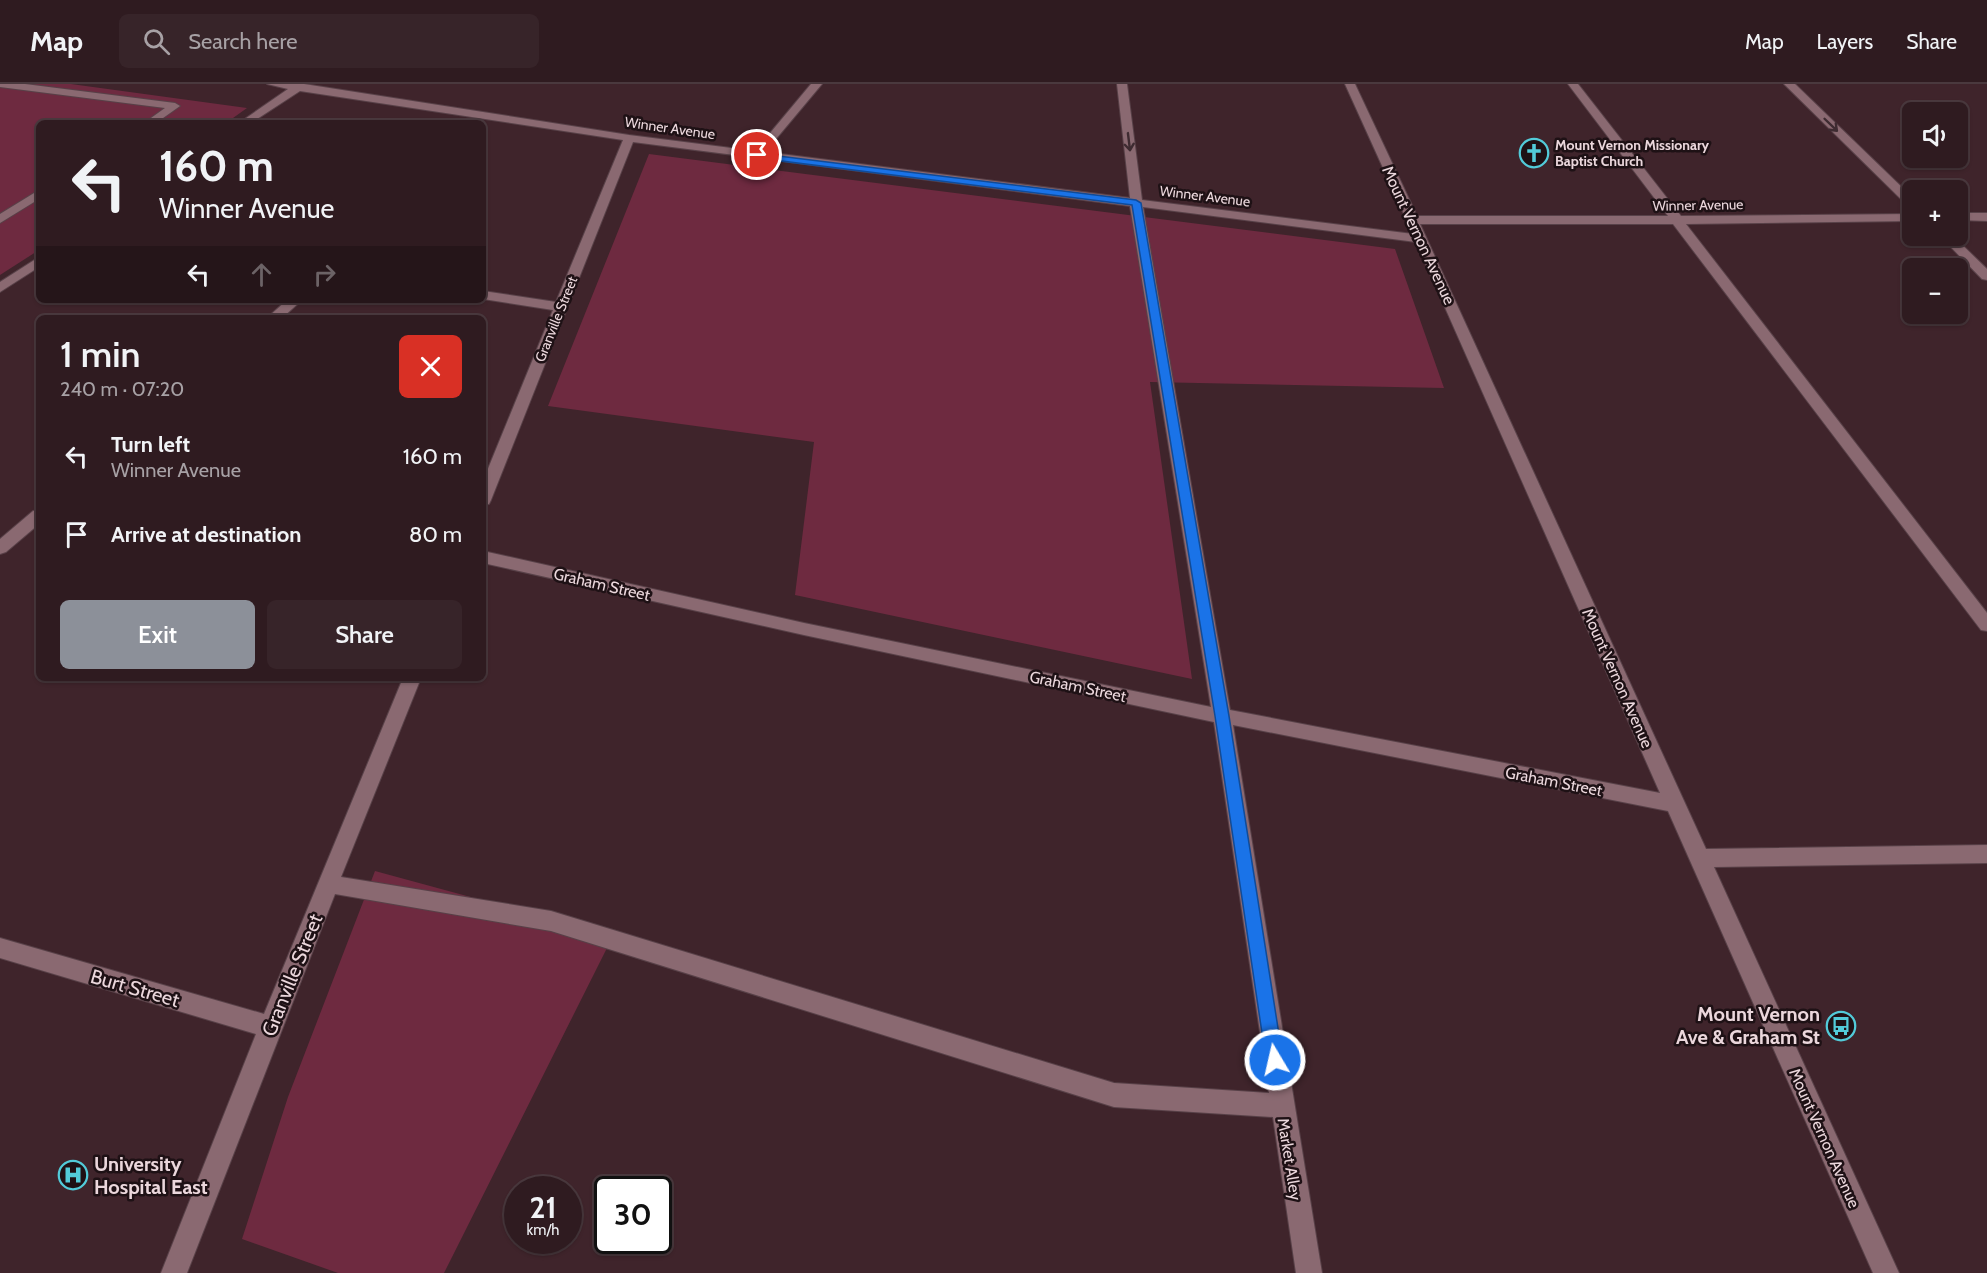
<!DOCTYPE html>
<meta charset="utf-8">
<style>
body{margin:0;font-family:Cabin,sans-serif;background:#372429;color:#f1f3f6;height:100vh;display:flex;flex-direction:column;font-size:22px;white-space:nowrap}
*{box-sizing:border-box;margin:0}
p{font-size:20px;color:#a7a1a5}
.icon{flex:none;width:33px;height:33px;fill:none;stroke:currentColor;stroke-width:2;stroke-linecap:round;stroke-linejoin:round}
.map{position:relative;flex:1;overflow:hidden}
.sheet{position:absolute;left:36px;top:231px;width:450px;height:366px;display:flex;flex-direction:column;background:#2f1b20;border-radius:9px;box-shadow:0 2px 4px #0004,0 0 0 2px #4a393e}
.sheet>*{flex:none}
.banner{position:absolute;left:36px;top:36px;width:450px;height:183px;border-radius:9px;box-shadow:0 2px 4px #0004,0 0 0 2px #4a393e;background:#2f1b20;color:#f1f3f6;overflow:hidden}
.controls{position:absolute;left:1902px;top:18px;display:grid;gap:12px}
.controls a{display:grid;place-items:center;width:66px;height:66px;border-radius:9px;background:#2f1b20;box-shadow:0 2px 4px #0004,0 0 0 2px #4a393e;font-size:30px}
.speed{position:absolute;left:504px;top:1092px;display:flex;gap:12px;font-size:30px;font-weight:700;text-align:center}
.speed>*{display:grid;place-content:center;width:78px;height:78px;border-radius:50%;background:#2f1b20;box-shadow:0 2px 4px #0004,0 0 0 2px #4a393e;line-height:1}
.speed small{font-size:15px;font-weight:400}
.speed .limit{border:3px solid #111;border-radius:9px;background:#fff;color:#111}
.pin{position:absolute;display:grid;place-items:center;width:51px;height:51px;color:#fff;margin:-26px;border:3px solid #fff;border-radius:50%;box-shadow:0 2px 6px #0007}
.me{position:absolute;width:66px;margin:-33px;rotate:351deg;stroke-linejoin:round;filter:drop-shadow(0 0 4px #0008)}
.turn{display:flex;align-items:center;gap:21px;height:126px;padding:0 24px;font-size:27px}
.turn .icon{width:78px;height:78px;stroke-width:2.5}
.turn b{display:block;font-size:42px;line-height:51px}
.lanes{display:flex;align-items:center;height:57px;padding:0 24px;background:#0003;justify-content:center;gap:30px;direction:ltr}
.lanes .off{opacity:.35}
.round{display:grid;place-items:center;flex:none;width:63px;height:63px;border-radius:9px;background:#372429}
.head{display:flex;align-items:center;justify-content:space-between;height:102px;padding:0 24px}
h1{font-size:36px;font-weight:600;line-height:45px}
.cta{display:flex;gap:12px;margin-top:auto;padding:12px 24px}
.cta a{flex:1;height:69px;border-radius:9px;background:#8c9099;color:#fff;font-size:24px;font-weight:600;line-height:69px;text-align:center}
.cta a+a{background:#372429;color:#f1f3f6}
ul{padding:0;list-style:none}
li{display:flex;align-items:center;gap:18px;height:78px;padding:0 24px}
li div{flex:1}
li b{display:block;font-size:22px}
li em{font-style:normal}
header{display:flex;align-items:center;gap:36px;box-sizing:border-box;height:84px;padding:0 30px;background:#2f1b20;border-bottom:2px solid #4a393e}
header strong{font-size:28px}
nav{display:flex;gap:33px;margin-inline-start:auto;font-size:21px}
.search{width:420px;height:54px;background:#372429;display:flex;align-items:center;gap:15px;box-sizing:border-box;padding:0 21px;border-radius:9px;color:#a7a1a5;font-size:22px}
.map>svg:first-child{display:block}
</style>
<header>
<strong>Map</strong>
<div class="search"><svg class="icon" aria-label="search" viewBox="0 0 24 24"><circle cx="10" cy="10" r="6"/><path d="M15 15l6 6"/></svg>Search here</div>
<nav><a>Map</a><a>Layers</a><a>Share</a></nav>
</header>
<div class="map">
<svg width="1987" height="1189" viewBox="0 0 1987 1189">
<rect width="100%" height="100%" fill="#3f242b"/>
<path fill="#6e2a40" d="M0 0H71L247 24 226 39H39V166L0 191Z
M649 70 1395 165 1444 304 1150 298 1192 595 795 511 814 358 548 322Z
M375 787 613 852 444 1189H338L242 1155 288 1013Z"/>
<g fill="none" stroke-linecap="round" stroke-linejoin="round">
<g stroke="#584148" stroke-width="2">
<path id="minor" d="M0 0H25L175 19 180 22 156 39H144L165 24 0 3Z
M267 0H304L629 51 755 67 811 0H822L765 68 1130 114 1117 0H1127L1142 116 1413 150 1345 0H1355L1417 132H1668L1568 0H1578L1681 132 1912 130V137L1686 140 1987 529V547L1981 546 1673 140H1420L1706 765 1987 761V779L1714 783 1899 1189H1873L1668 727 1233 641 1322 1189H1296L1273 1033 1114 1023 551 847 335 810 187 1189H161L256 950 0 874V854L264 930 403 594H421L341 793 551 827 1114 999 1269 1009 1214 638 804 551 483 479V467L804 539 1211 623 1130 122 633 58 491 416 489 420 483 421V397L553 226 483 215V207L556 218 623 56 300 7 251 39H239L288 5ZM1143 123 1416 158 1660 709 1230 626Z
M1784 0H1795L1912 113V122H1908Z
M39 106V115L0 139V130Z
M1987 129V137L1958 136V129Z
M1940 152H1953L1987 185V196L1982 195Z
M39 173V183L0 208V198Z
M287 216H302L282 234H267Z
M39 426V440L6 468 0 470V455L33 427Z"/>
</g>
<use href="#minor" fill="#8a6971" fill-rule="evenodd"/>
</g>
<defs><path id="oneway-shaft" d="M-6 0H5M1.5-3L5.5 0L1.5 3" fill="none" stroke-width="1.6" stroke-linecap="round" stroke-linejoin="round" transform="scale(1.5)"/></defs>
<g stroke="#3e2b31">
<use href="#oneway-shaft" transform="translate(1831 41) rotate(44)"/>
<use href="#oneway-shaft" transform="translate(1129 58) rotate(83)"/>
</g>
<path fill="#1a73e8" stroke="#114b97" stroke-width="1.5" d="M754 69 1136 116 1141 119 1229 632 1283 976 1281 982 1275 984 1268 982 1266 976 1215 632 1132 121 757 74 754 73Z"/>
<defs>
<g id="church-ring" transform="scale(1.5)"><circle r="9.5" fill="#1e1115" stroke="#52cbd9" stroke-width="1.5"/><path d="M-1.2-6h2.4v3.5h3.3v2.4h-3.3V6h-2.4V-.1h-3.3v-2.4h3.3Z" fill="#52cbd9"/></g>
<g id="bus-ring" transform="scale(1.5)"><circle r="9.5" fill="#1e1115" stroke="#52cbd9" stroke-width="1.5"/><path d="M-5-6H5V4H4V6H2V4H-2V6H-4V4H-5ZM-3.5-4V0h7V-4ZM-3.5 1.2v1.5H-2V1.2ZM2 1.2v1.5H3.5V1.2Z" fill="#52cbd9"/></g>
<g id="hospital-ring" transform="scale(1.5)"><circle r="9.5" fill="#1e1115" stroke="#52cbd9" stroke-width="1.5"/><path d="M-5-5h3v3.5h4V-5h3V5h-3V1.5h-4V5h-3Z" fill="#52cbd9"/></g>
</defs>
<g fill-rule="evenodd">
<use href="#church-ring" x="1534" y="69"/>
<use href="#bus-ring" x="1841" y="942"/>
<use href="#hospital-ring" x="73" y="1091"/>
</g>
<g text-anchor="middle" stroke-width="5" stroke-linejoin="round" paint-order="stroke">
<g font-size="14" fill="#ebd7dc" stroke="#1e1115">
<text transform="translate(670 44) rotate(8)" y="5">Winner Avenue</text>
<text transform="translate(1205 112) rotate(7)" y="5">Winner Avenue</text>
<text transform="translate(1698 121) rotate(-1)" y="5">Winner Avenue</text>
<text transform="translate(556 235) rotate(-68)" y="5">Granville Street</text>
</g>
<g font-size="14" font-weight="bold" fill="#ebd7dc" stroke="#1e1115" text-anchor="start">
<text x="1555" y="66">Mount Vernon Missionary<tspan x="1555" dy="16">Baptist Church</tspan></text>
</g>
<g font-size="16" fill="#ebd7dc" stroke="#1e1115">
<text transform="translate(1419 151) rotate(65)" y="6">Mount Vernon Avenue</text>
<text transform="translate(602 500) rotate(13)" y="6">Graham Street</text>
<text transform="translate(1618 594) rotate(66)" y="6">Mount Vernon Avenue</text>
<text transform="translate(1078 602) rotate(12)" y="6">Graham Street</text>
<text transform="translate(1554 697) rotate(11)" y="6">Graham Street</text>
<text transform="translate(1825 1054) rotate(66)" y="6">Mount Vernon Avenue</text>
<text transform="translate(1290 1075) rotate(81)" y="6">Market Alley</text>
</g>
<g font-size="20" fill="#ebd7dc" stroke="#1e1115">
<text transform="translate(292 891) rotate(-68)" y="7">Granville Street</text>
<text transform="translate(135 904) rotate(16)" y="7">Burt Street</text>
</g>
<g font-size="20" font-weight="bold" fill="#ebd7dc" stroke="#1e1115" text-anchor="end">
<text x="1820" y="937">Mount Vernon<tspan x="1820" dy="23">Ave &amp; Graham St</tspan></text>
<text x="94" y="1087" text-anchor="start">University<tspan x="94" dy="23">Hospital East</tspan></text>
</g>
</g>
</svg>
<div class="controls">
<a><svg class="icon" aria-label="sound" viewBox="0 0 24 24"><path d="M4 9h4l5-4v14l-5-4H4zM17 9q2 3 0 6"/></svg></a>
<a>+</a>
<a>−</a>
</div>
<div class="speed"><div>21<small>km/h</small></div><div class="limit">30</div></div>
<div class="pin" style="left:757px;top:71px;background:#d93025"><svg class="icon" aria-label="arrive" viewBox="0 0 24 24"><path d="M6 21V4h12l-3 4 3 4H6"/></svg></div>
<svg class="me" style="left:1275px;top:976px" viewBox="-20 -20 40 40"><circle r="17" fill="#1a73e8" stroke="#fff" stroke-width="3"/><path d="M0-11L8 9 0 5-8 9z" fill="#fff"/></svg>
<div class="banner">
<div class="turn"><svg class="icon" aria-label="left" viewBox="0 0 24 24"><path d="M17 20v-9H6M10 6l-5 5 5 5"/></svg><div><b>160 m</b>Winner Avenue</div></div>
<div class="lanes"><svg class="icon" aria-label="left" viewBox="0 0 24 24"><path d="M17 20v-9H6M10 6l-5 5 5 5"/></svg><svg class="icon off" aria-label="ahead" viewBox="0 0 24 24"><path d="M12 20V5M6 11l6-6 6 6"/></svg><svg class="icon off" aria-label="right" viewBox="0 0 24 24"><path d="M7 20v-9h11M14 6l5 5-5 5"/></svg></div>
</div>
<section class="sheet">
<div class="head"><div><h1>1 min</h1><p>240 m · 07:20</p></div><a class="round" style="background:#d93025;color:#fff"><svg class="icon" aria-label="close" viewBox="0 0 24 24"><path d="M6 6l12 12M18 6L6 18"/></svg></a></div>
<ul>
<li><svg class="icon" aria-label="left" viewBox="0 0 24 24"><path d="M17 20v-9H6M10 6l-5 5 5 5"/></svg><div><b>Turn left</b><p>Winner Avenue</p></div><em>160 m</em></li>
<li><svg class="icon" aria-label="arrive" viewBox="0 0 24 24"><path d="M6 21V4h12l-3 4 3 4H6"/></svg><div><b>Arrive at destination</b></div><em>80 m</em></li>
</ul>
<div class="cta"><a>Exit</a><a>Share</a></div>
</section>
</div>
